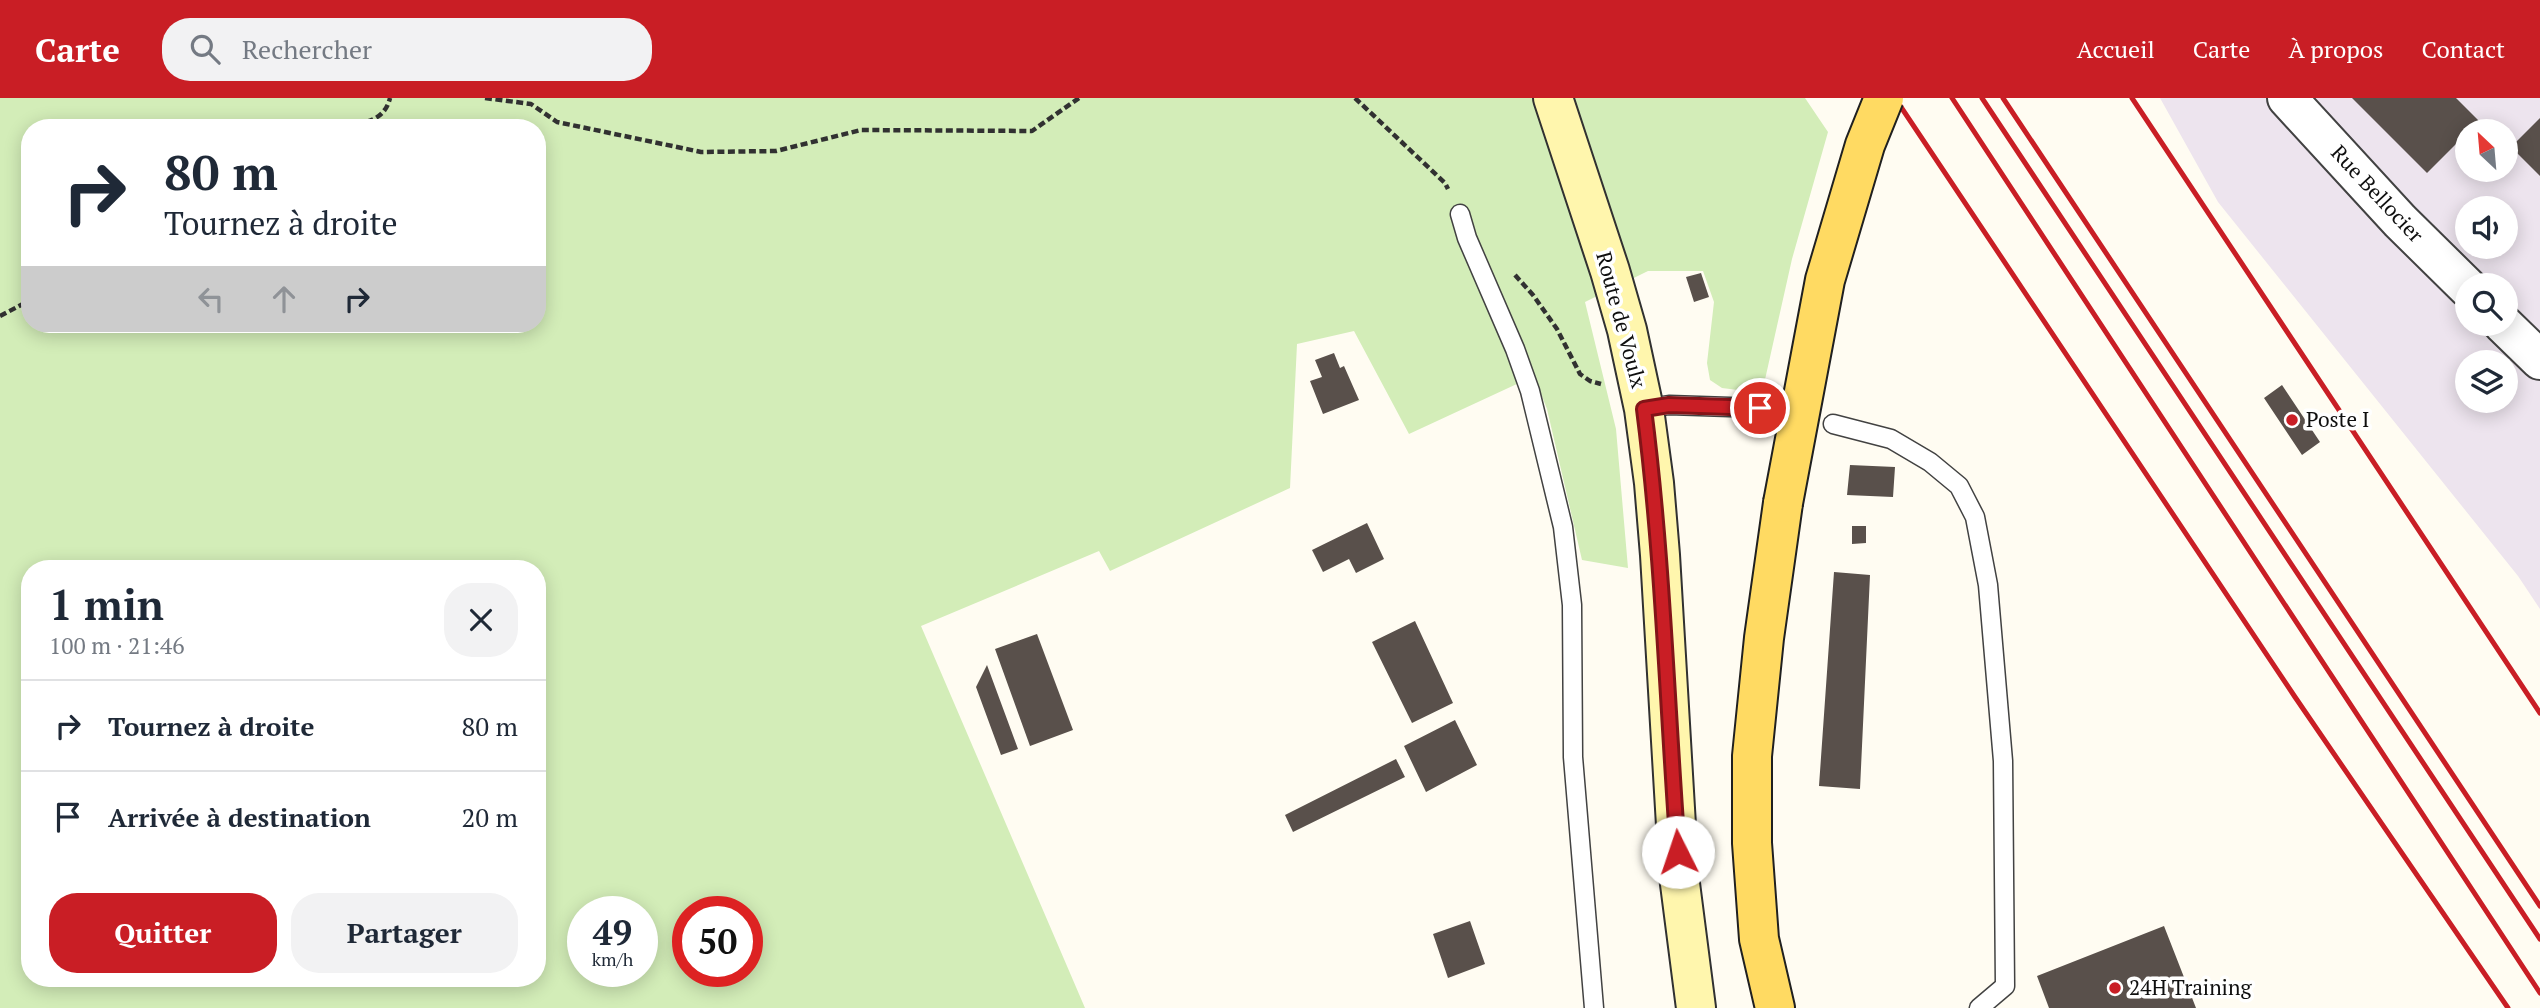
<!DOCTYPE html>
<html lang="fr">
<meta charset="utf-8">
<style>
body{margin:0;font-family:"PT Serif",serif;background:#f2f2f3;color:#1f2937;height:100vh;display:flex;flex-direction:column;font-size:26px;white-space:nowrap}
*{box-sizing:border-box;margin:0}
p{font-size:23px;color:#747a83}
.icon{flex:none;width:38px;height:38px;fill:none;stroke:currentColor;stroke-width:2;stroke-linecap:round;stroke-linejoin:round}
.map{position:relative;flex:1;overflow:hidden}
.side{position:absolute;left:21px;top:462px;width:525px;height:427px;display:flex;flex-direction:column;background:#fff;border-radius:28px;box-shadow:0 4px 18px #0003}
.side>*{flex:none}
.top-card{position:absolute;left:21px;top:21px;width:525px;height:214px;border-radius:28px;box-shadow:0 4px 18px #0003;background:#fff;color:#1f2937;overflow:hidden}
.needle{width:46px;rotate:334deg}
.tools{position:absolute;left:2455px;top:21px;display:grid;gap:14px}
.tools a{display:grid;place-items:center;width:63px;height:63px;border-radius:50%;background:#fff;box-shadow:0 4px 18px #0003;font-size:35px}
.speed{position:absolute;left:567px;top:798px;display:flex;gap:14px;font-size:35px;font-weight:700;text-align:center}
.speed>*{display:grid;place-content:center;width:91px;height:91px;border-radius:50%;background:#fff;box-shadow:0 4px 18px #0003;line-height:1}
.speed small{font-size:18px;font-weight:400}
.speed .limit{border:10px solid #d22;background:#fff;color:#111}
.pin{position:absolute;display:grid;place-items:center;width:60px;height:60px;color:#fff;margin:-30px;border:4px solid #fff;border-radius:50%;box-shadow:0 2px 7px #0007}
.me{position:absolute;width:77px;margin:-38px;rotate:356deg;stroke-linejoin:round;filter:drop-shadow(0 0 5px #0008)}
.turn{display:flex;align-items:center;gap:24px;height:147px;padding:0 28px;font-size:32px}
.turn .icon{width:91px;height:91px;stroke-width:2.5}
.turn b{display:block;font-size:49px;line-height:60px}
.lanes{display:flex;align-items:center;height:66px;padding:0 28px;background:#0003;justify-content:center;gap:35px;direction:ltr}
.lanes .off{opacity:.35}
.round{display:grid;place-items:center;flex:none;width:74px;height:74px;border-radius:28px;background:#f2f2f3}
.headline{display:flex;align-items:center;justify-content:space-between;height:119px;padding:0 28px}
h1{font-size:42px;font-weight:600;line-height:52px}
.cta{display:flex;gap:14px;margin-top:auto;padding:14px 28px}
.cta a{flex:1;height:80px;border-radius:28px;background:#c91e25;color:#fff;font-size:28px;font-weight:600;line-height:80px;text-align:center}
.cta a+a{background:#f2f2f3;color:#1f2937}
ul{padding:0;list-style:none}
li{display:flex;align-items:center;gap:21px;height:91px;padding:0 28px;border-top:2px solid #e0e1e3}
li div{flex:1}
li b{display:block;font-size:26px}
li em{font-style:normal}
header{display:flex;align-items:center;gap:42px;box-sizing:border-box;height:98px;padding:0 35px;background:#c91e25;color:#fff}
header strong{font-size:33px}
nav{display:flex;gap:38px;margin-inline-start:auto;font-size:24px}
.search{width:490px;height:63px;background:#f2f2f3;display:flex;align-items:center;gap:18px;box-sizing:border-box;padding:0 24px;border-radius:28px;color:#747a83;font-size:26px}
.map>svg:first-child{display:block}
</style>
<header>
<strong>Carte</strong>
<div class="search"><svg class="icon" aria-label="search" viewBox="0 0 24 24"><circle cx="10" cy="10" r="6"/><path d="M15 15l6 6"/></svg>Rechercher</div>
<nav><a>Accueil</a><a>Carte</a><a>À propos</a><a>Contact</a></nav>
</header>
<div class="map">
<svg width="2540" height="910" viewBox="0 0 2540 910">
<rect width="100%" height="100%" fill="#fffcf2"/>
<path fill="#ede4ee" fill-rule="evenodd" d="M2160 0H2540V511L2518 478 2218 104ZM2468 33H2506V72H2468ZM2468 110H2506V149H2468ZM2468 187H2506V226H2468ZM2468 264H2506V303H2468Z"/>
<path fill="#d3edb8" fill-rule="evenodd" d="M0 0H1805L1828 34 1792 161 1762 295 1722 290 1710 282 1707 265 1714 204 1703 173H1648L1585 204 1616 331 1628 470 1582 462 1547 311 1534 278 1409 336 1354 233 1297 246 1290 390 1110 473 1099 453 921 528 1085 910H0ZM30 30H537V226H30ZM30 471H537V880H30ZM583 814H642V873H583ZM688 814H747V873H688Z"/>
<path fill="#59504b" d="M2352 0H2456L2479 23 2427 75Z
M2540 20V78L2511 49Z
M1701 175 1709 199 1694 204 1686 179Z
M1334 255 1340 270 1344 268 1359 302 1323 316 1310 283 1322 279 1315 262Z
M2282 287 2320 344 2302 357 2264 300Z
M1850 367 1895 369 1893 399 1847 397Z
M1367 425 1384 461 1356 475 1349 461 1323 474 1312 452Z
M1852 428H1866V445L1852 446Z
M1834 474 1870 477 1860 691 1819 688Z
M1415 523 1453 605 1412 625 1372 544Z
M1037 536 1073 632 1030 648 995 551Z
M987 567 1018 651 1001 657 976 589Z
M1455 622 1477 667 1426 694 1404 648Z
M1396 661 1405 679 1293 734 1285 717Z
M1470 823 1485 866 1448 880 1433 836Z
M2164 828 2196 910H2049L2037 878Z"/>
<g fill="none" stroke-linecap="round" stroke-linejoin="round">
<g stroke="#424242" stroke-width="21">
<path id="service" d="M1460 116 1467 140 1515 251 1530 293 1563 429 1572 507 1573 659 1594 910
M1644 311 1669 307 1760 310
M1833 326 1891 341 1930 364 1959 388 1975 419 1988 487 2003 663 2005 888 1979 910"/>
</g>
<g stroke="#424242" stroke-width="42">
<path id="tertiary" d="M2287 0 2400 123 2468 190
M2503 226 2540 262"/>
</g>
<g stroke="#313131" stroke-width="42">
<path id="secondary" d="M1553 0 1610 173 1627 232 1644 311 1654 385 1660 457 1679 778 1696 910"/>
</g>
<g stroke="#202020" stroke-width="42">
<path id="primary" d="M1775 910 1759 841 1752 745V658L1764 540 1783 405"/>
</g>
<path stroke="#313131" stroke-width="4.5" stroke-dasharray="7 3.5" stroke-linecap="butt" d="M485 0 531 6 557 24 701 54 776 53 861 32 1032 33 1079 0
M1355 0 1445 85 1448 91
M327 30 328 27C352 26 383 29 390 0
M1515 177 1533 197 1557 231 1580 276 1590 283 1601 286
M0 218 21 207 30 204"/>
<use href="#service" stroke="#fff" stroke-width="18"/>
<use href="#tertiary" stroke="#fff" stroke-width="38"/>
<use href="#secondary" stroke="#fff6ad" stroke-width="38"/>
<use href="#primary" stroke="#ffda62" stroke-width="38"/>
<path stroke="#c91e25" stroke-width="5" d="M1895 0 2295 599 2508 910
M1952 0 2540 895
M1982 0 2540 841
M2003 0 2540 808
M2132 0 2540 615"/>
<g stroke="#202020" stroke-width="42" stroke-linecap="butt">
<path id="primary-bridge" d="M1783 405 1825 182 1865 47 1884 0"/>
</g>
<use href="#primary-bridge" stroke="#ffda62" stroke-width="38"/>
</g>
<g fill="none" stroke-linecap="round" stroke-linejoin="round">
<g stroke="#831418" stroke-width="18">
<path id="route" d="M1678 754C1667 606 1663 458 1644 311L1669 307 1760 310"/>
</g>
<use href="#route" stroke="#c91e25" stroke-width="12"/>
</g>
<g fill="#c91e25" stroke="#fff" stroke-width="2.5">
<circle cx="2292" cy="322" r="7"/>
<circle cx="2115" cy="890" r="7"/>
</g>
<g text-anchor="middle" stroke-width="7" stroke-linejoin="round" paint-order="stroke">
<g font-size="21" fill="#0f0f0f" stroke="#fff">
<text transform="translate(2377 96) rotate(47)" y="7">Rue Bellocier</text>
<text transform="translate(1621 222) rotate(75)" y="7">Route de Voulx</text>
</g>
<g font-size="21" fill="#0f0f0f" stroke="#fff" text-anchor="start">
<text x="2306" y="329">Poste I</text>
<text x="2129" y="897">24H Training</text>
</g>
</g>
</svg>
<div class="tools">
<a><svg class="needle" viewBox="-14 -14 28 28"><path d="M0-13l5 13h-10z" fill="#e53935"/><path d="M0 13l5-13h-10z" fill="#747a83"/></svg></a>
<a><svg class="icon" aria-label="sound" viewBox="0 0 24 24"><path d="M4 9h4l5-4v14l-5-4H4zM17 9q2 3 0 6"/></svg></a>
<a><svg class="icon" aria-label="search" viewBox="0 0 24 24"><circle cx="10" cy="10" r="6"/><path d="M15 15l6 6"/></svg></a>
<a><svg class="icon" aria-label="layers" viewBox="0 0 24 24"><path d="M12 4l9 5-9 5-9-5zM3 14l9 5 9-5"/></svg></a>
</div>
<div class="speed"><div>49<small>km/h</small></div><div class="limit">50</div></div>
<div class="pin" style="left:1760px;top:310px;background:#d93025"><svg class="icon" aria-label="arrive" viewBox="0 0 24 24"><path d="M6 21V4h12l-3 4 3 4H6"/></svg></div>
<svg class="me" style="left:1678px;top:754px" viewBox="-20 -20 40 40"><circle r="19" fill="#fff"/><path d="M0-13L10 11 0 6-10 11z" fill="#c91e25"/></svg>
<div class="top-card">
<div class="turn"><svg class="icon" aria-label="right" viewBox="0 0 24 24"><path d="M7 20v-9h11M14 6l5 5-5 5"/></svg><div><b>80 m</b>Tournez à droite</div></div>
<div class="lanes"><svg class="icon off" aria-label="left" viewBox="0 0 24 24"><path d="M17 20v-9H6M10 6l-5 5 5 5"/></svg><svg class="icon off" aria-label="ahead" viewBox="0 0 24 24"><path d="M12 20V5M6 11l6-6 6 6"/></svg><svg class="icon" aria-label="right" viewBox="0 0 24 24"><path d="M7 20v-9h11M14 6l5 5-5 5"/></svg></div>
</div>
<section class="side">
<div class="headline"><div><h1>1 min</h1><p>100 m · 21:46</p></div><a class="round"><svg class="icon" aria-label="close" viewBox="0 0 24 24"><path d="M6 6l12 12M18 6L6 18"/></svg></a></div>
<ul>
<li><svg class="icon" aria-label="right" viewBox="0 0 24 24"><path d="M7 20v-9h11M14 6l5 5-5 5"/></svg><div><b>Tournez à droite</b></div><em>80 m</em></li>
<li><svg class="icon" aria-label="arrive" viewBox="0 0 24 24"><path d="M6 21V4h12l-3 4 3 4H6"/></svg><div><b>Arrivée à destination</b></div><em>20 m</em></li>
</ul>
<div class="cta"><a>Quitter</a><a>Partager</a></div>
</section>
</div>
